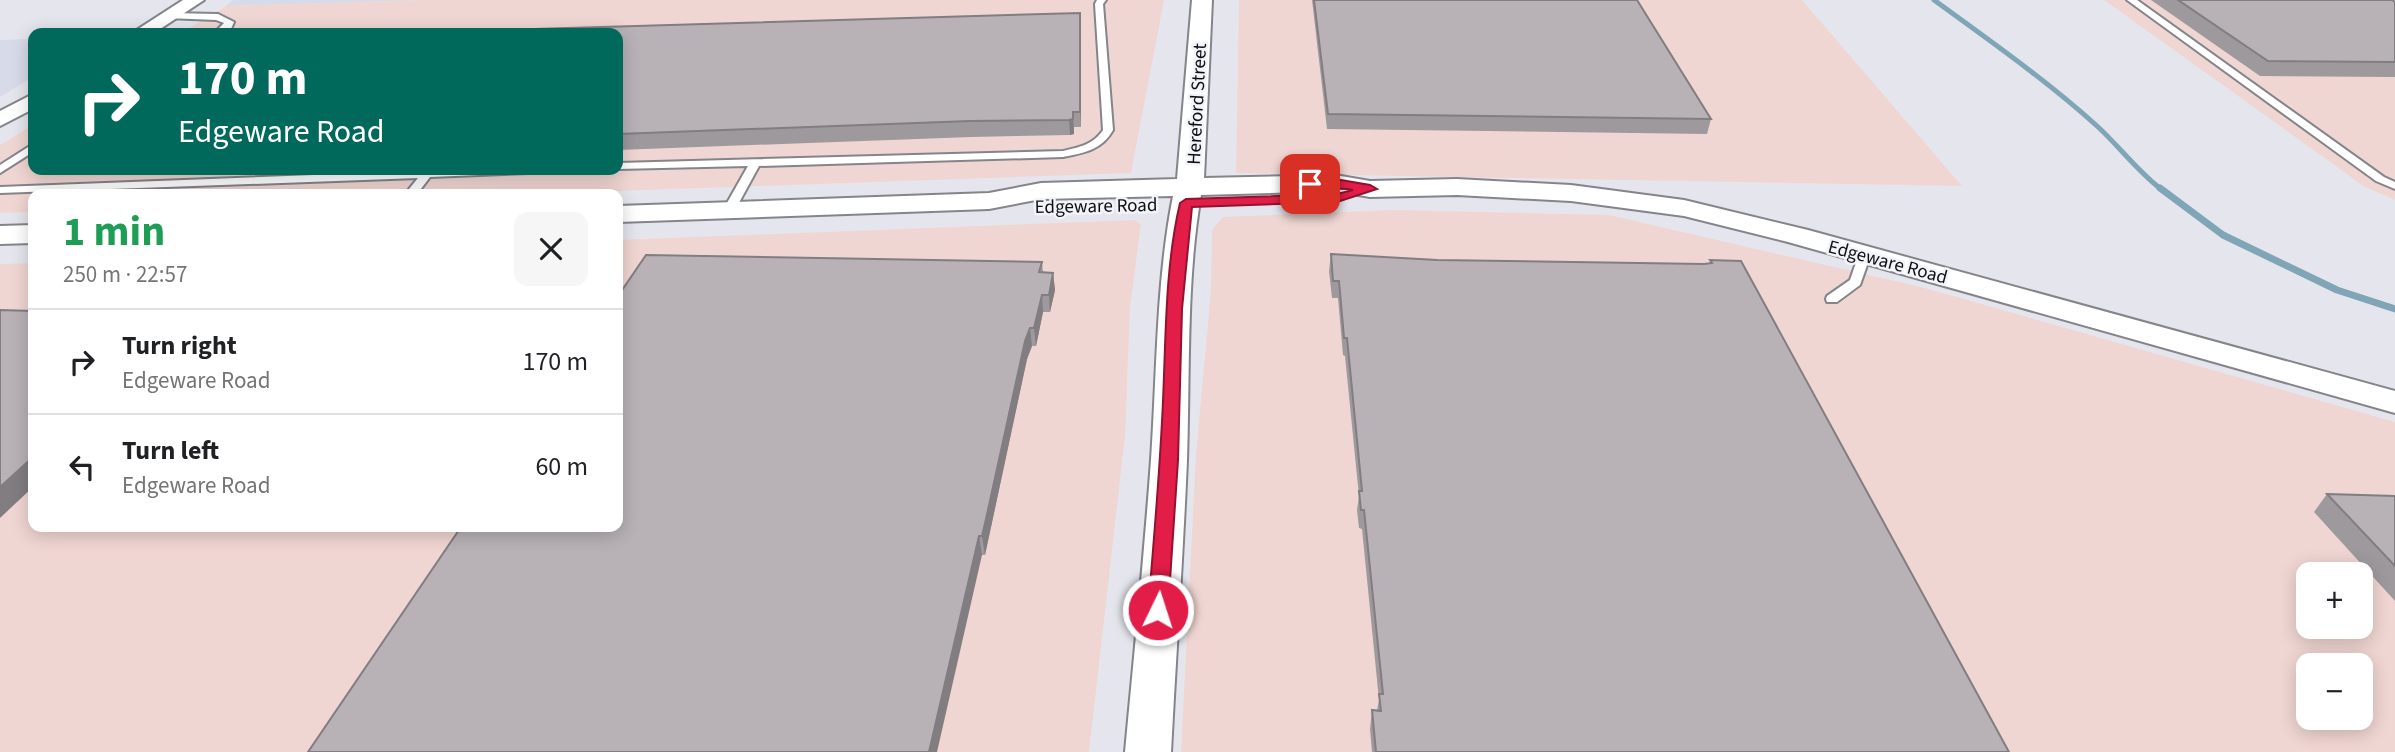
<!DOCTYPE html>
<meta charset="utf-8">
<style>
body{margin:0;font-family:"Source Sans 3",sans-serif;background:#f6f6f6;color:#202124;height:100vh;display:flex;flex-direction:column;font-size:26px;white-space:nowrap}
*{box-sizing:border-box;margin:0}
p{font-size:23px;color:#757577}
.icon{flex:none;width:38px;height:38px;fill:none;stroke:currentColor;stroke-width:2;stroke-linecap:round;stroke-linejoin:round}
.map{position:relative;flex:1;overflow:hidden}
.panel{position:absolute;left:28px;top:189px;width:595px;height:343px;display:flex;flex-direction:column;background:#fff;border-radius:14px;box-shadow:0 4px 18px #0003}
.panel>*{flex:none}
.hud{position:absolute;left:28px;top:28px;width:595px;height:147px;border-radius:14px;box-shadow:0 4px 18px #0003;background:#00695c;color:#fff;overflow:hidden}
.buttons{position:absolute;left:2296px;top:562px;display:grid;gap:14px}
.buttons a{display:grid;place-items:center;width:77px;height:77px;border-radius:14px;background:#fff;box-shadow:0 4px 18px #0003;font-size:35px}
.pin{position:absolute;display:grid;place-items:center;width:60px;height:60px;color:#fff;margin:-30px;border-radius:14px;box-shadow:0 4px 10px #0006}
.me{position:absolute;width:77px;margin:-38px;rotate:4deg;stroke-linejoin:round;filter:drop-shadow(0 0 5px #0008)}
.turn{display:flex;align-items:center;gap:24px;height:147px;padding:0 35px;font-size:32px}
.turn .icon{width:91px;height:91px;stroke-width:2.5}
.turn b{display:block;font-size:49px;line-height:60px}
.round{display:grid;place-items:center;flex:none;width:74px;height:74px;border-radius:14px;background:#f6f6f6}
.head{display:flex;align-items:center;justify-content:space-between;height:119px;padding:0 35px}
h1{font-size:42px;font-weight:700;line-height:52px;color:#1e9e55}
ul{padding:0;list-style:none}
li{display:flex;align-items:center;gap:21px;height:105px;padding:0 35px;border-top:2px solid #e0e0e0}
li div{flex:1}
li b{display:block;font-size:26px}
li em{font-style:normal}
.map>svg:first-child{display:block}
</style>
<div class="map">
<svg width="2395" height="752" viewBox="0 0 2395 752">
<rect width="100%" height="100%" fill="#e5e6ed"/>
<path fill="#d7dae8" d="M233 0H426L226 6Z
M33 39V77L0 97V40Z"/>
<path fill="#f0d6d2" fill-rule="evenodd" d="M426 0H1164L1131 173 532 194H33V212L0 213V145L33 125V170H618V33H181L226 6Z
M1239 0H1802L1962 186 1236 173Z
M2104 0H2395V200L2365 187Z
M1394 210 1609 215 1925 288 2395 422V752H1181L1196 454 1211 290 1212 230 1223 217ZM2308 574H2361V626H2308ZM2308 665H2361V718H2308Z
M1134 220 1141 224 1130 308 1125 436 1089 752H0V264L33 263V527H618V240Z"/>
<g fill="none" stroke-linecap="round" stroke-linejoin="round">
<path stroke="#7fa5b6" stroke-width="5" d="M1934 0C1989 40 2046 80 2097 126 2120 147 2137 171 2162 190"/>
<path stroke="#7fa5b6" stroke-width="7" d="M2160 188 2223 235 2337 290 2395 309"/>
<g stroke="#83858b" stroke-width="4">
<path id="service" d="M1097 0H1106L1103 4 1113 130C1102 150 1084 153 1063 157L759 166 735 210 729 214 723 210 748 166 618 169V163L1063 151C1079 147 1093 145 1103 130L1095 4Z
M2127 0H2137L2384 177 2395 182V189L2376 181Z
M169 13 218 14 234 22 231 29 224 33H214L224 23 216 20 166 18V14Z
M33 144V152L0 173V165Z
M446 170H534L528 173 430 177 417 194H405L418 178 0 193V187Z
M1865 250 1871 254 1860 285 1837 302H1827L1826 299 1827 296 1850 280 1859 254Z"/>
</g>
<g stroke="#83858b" stroke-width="4">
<path id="minor" d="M183 0H204L154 33H132Z
M33 94V109L0 126V111Z"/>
</g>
<g stroke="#83858b" stroke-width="4">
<path id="tertiary" d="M1192 0H1212L1204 178 1335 175 1370 181 1457 179 1571 185 1684 200 1808 230 2395 391V413L1788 242 1684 216 1571 201 1457 195 1370 197 1335 191 1201 195C1186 282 1190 372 1187 460 1183 557 1176 655 1171 752H1125C1134 655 1144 558 1151 460 1157 372 1156 282 1173 196L1041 199 989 209 618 222V206L989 193 1041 183 1177 179Z
M33 225V243L0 244V226Z"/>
</g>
<use href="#service" fill="#fff" fill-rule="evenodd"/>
<use href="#minor" fill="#fff" fill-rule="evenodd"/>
<use href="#tertiary" fill="#fff" fill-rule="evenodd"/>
</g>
<path fill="#9e999d" d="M1312 0H1637L1711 119 1707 134 1327 129Z
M2151 0H2392L2395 2V77L2260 76Z
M1080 27 1081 127H1074V134L1070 135 971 137 618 150V33Z
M67 170H98L68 171Z
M1331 254 1437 260 1704 264 1710 263V260L2009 752H1372L1370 729 1372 710H1377L1379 700 1362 529 1359 528 1357 510 1359 496 1345 356 1343 355 1338 298H1332L1329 271Z
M1042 262 1043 272 1053 273 1055 290 1050 312H1043L1036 346H1032L1027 359 985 555H982L308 752Z
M2327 494 2395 496V601L2314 512Z"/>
<path fill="#817d80" d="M1080 13V27L1081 127 1080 112Z
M1073 112 1074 134 1070 135 1069 120Z
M1053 273 1055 290 1050 312 1049 295Z
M1042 295 1043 312 1036 346 1034 328Z
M1030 328 1032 346 1027 359 985 555 982 536 1025 341Z
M33 457V487L0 518V487Z
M979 536 982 555 937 752H929Z"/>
<path fill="#b8b2b7" stroke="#817d80" stroke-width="2" d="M1314 0H1637L1711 119 1328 114Z
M2178 0H2392L2395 2V62L2268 61Z
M1080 13V112H1073V119L1069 120 970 121 618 134V33H394Z
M1331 254 1437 260 1704 264 1712 263 1710 260 1741 261 2009 752H1376L1372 710 1381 711 1379 694H1383L1364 510H1361L1359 491H1362L1347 338H1344L1339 281H1333Z
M646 255 1042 262 1039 272 1053 273 1049 295H1042L1034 328H1030L1025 341 986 519 982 536H979L929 752H308L461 527H618V296Z
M0 310 33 311V457L0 487Z
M2327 494 2395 496V566Z"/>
<path fill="#e11d48" stroke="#92132f" stroke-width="2" d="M1335 179 1370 185 1377 189 1337 202 1192 207 1182 309 1178 460 1168 610 1165 615 1158 617 1151 615 1148 610C1154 540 1160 471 1163 401 1166 336 1165 267 1180 203L1186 199 1337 194 1353 190C1338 187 1314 191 1304 184L1310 180Z"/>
<g text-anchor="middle" stroke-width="5" stroke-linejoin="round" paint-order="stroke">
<g font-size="19" fill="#0e0f11" stroke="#f2f4fa">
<text transform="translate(1196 104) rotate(-87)" y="7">Hereford Street</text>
<text transform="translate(1096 205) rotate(-1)" y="7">Edgeware Road</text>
<text transform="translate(1888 261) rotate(15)" y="7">Edgeware Road</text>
</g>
</g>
</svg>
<div class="buttons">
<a>+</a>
<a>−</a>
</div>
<div class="pin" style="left:1310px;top:184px;background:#d93025"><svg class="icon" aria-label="arrive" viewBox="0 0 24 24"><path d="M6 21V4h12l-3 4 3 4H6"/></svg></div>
<svg class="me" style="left:1158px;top:610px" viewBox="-20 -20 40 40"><circle r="17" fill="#e11d48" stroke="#fff" stroke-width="3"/><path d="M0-11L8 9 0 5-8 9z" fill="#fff"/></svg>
<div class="hud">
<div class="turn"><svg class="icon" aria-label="right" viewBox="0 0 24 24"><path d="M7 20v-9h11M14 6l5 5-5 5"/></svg><div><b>170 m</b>Edgeware Road</div></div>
</div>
<section class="panel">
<div class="head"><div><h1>1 min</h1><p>250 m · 22:57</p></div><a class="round"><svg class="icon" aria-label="close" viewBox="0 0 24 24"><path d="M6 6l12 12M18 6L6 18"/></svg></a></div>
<ul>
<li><svg class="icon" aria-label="right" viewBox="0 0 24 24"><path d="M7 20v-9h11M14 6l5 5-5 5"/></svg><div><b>Turn right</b><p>Edgeware Road</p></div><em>170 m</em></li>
<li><svg class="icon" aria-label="left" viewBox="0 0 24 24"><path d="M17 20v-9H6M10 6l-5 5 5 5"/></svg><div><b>Turn left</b><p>Edgeware Road</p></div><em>60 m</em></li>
</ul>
</section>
</div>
